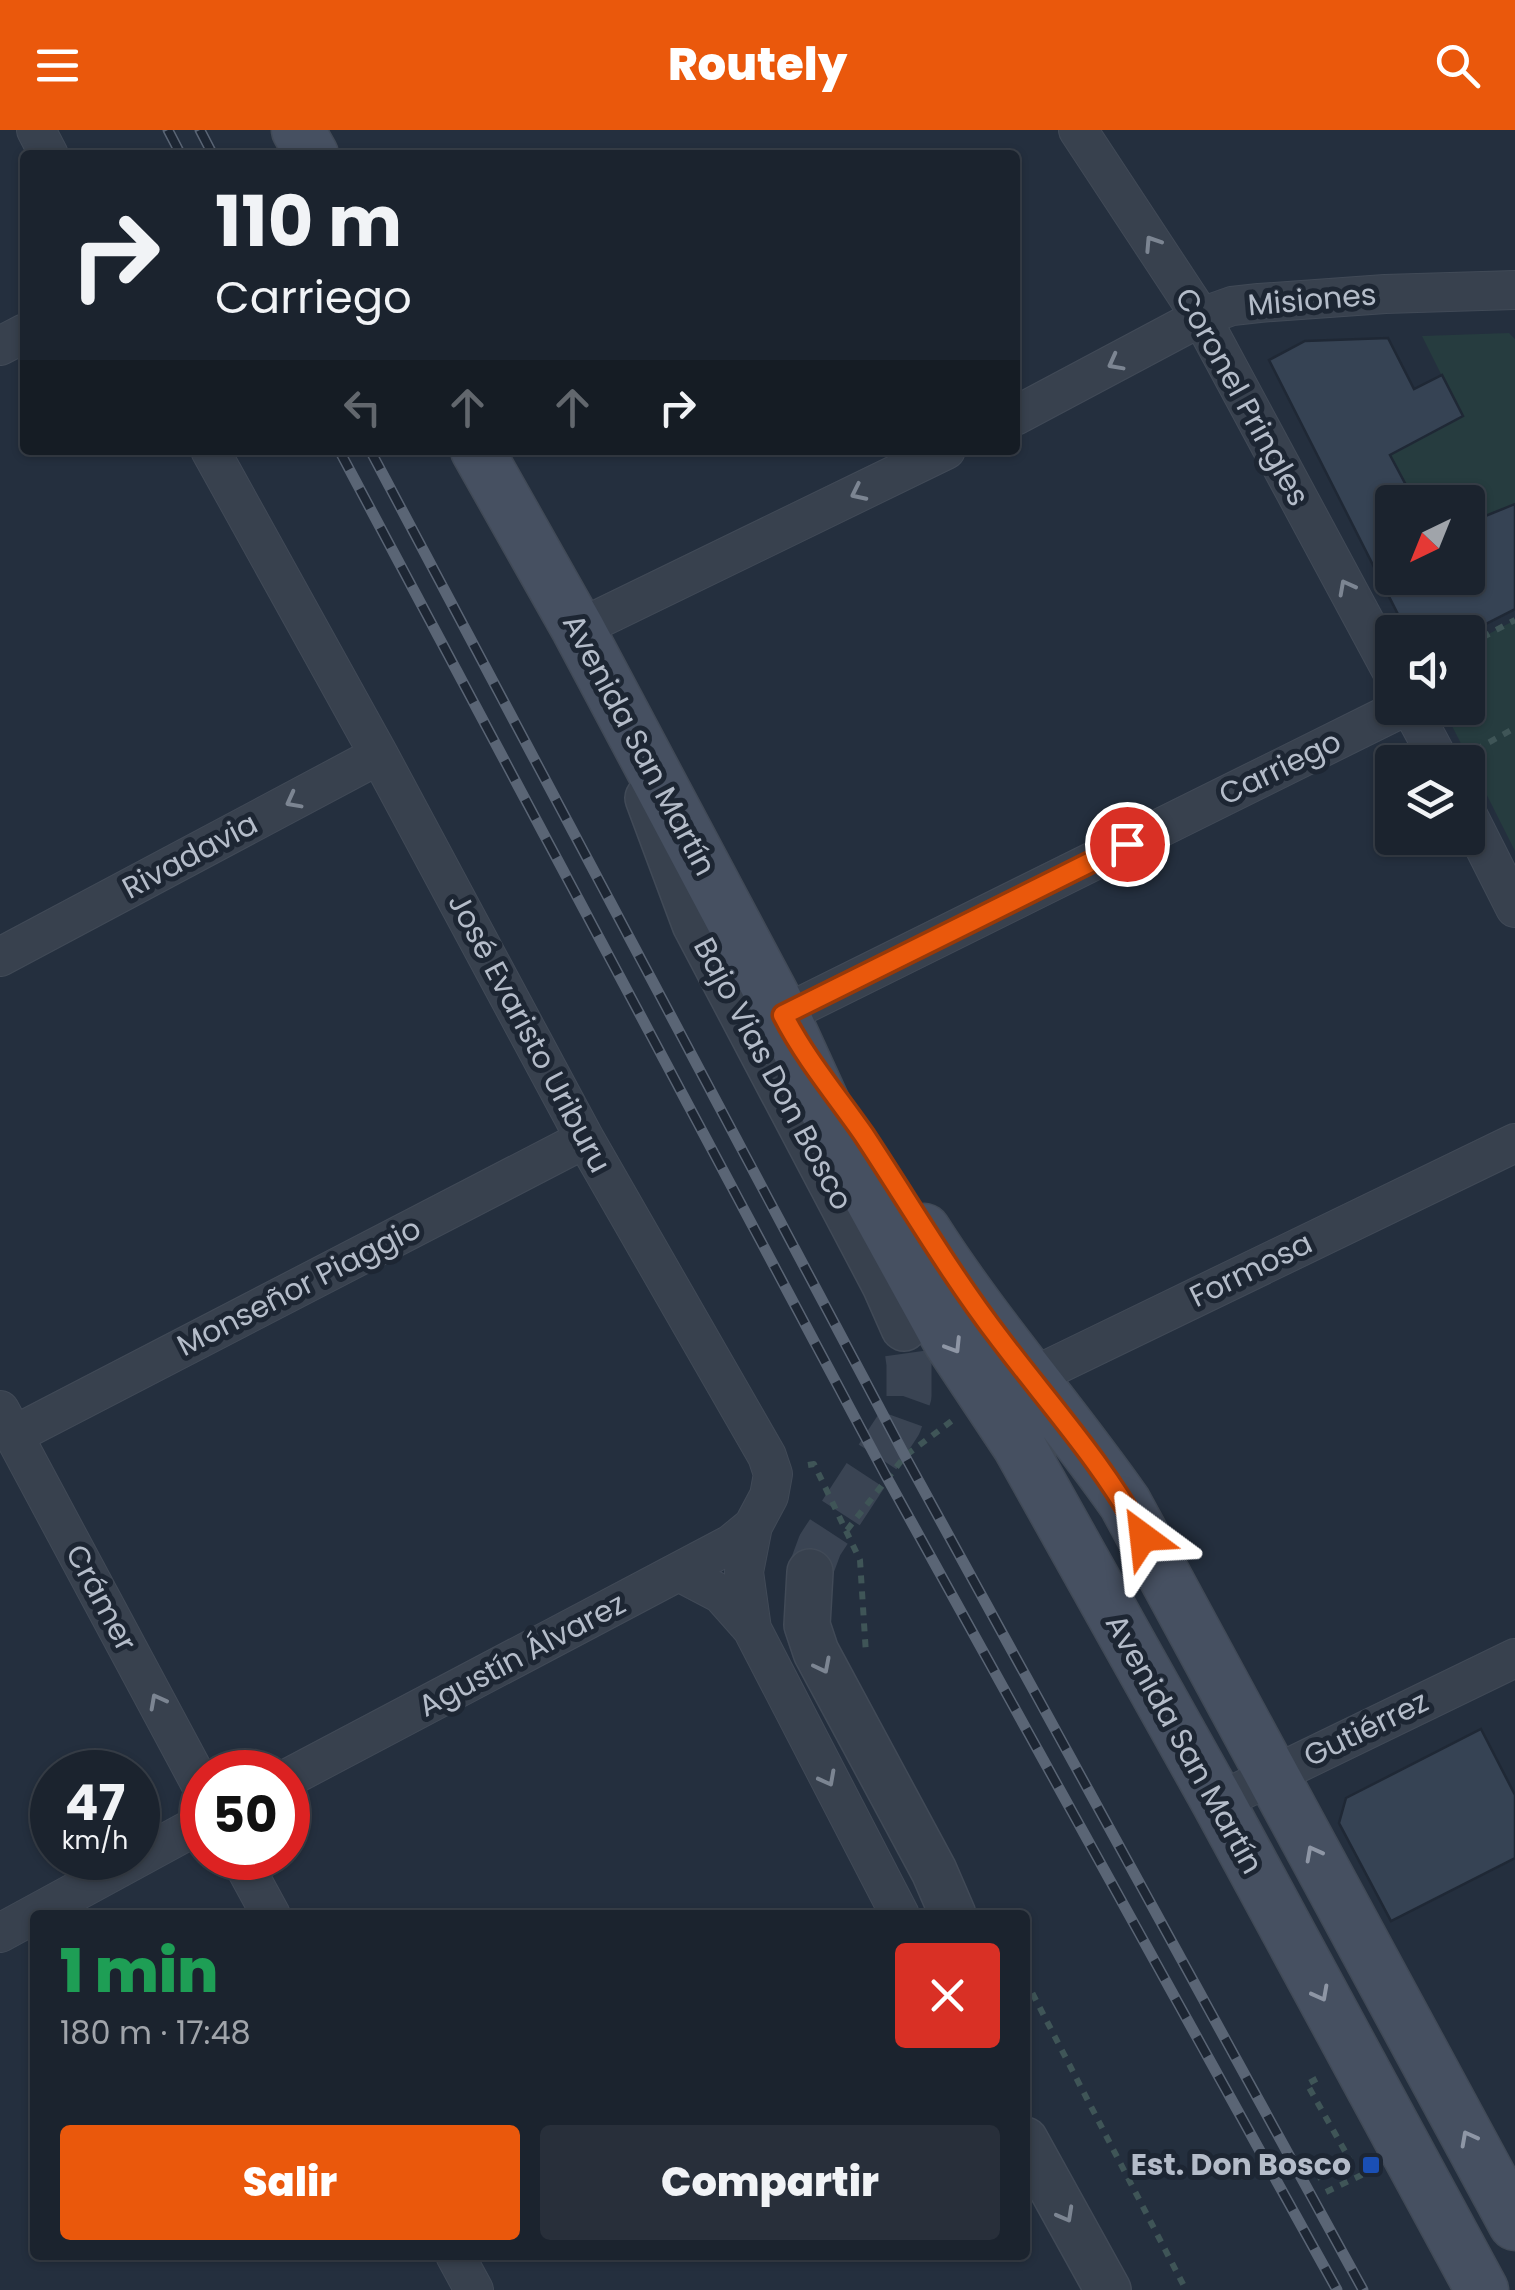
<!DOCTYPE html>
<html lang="es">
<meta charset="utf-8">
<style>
body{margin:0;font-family:Poppins,sans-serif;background:#282f3a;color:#f1f3f6;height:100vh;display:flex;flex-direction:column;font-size:38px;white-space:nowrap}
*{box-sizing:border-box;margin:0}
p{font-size:32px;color:#a0a4aa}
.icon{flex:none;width:55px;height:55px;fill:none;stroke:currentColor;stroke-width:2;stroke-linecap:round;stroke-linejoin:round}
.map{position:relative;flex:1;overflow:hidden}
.drawer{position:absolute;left:30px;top:1780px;width:1000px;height:350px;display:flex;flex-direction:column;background:#1b232e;border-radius:10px;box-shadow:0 2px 8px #0004,0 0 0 2px #39404a}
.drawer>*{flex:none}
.hud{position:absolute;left:20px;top:20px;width:1000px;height:305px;border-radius:10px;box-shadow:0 2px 8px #0004,0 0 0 2px #39404a;background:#1b232e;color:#f1f3f6;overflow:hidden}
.needle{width:65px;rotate:223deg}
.tools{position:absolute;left:1375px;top:355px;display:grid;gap:20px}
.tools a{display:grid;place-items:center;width:110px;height:110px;border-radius:10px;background:#1b232e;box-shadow:0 2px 8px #0004,0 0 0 2px #39404a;font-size:50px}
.speed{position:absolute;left:30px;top:1620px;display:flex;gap:20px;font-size:50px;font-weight:700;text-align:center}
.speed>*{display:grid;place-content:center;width:130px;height:130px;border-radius:50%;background:#1b232e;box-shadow:0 2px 8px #0004,0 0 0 2px #39404a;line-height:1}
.speed small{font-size:25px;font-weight:400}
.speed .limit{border:15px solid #d22;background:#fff;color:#111}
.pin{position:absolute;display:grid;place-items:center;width:85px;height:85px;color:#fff;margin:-42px;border:5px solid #fff;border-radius:50%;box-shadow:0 2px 10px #0007}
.me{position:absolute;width:110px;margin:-55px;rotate:330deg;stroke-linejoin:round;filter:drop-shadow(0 0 8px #0008)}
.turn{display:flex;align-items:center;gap:35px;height:210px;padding:0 30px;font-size:45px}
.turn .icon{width:130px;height:130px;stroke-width:2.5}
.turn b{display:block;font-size:70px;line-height:85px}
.lanes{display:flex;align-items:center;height:95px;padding:0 30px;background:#0003;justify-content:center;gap:50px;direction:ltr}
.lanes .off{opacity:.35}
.round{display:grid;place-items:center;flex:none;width:105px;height:105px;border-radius:10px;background:#282f3a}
.head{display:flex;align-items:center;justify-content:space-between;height:170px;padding:0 30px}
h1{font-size:60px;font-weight:800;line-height:75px;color:#1e9e55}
.button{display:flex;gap:20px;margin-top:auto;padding:20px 30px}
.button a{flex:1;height:115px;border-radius:10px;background:#ea580c;color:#fff;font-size:40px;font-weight:800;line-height:115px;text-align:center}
.button a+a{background:#282f3a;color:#f1f3f6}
header{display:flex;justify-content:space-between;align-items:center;height:130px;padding:0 30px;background:#ea580c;color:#fff;font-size:45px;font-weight:800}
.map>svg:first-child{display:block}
</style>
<header><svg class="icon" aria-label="menu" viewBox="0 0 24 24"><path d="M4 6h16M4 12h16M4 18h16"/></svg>Routely<svg class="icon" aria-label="search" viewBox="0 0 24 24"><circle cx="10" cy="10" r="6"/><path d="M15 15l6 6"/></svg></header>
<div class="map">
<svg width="1515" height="2160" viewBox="0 0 1515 2160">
<rect width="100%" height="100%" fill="#242f3e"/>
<path fill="#263c3f" d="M1509 203 1515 209V374L1468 393V372H1415L1390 325 1462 286 1422 206Z
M1515 490V721L1443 578H1468V515Z"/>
<path fill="#364354" stroke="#1f2835" stroke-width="2.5" d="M1388 208 1414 259 1442 245 1463 286 1390 325 1415 372H1392V448H1468V426L1478 420 1468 393 1515 374V479L1468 503 1407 502 1269 230 1305 211Z
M1481 1599 1515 1665V1728L1391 1791 1339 1693 1346 1668Z"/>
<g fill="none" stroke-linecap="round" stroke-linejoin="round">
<path stroke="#3a4453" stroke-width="45" stroke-dasharray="45 22" stroke-linecap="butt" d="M810 1442 820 1415 899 1294 909 1266V1234L904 1198"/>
<g stroke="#414a57" stroke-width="40">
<path id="minor" d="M36 0 49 25
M1078 0 1201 187 1392 542
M0 216 25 203
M1015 286 1201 187 1232 176 1259 173 1385 164 1515 160
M210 320 379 625 585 1009 767 1326 773 1344 769 1366 753 1396 744 1442 752 1499 900 1785
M578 499 946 320
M1411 578 1440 632
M1468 685 1515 778
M0 827 379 625
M783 885 1402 578
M1009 1258 1515 1013
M0 1280 202 1657
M14 1305 585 1009
M679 1442 721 1464 752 1499
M288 1648 731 1414 753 1396
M1218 1672 1515 1528
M240 1728 271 1785
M0 1803 202 1693
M455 2125 474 2160"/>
</g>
<g stroke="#414a57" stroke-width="48">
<path id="tertiary" d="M648 668 695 794 885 1155 904 1198
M810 1442 807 1495 816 1522 934 1741 953 1785
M1025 2010 1108 2160"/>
</g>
<g stroke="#414a57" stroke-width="55">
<path id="secondary" d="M298 0 312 25
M477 320 578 499 783 885 847 1025 950 1212 1019 1316 1218 1672 1482 2160
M924 1100C985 1196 1060 1280 1125 1373L1515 2094"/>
</g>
<path stroke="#3f5557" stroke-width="6" stroke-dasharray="8 8" stroke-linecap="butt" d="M1468 515 1515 490
M1475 620 1515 598
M808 1335 814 1334 860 1430 866 1524
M847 1400 905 1326 953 1290
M1025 1849 1186 2160
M1317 2048 1350 2030 1307 1954 1320 1947
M1326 2062 1370 2041"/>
<use href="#minor" stroke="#38414e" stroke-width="38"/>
<use href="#tertiary" stroke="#38414e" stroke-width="45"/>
<use href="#secondary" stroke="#465061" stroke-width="52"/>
<g stroke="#5a6575" stroke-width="11">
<path id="rail" d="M168 0 181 25
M200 0 213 25
M339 320 886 1346 1337 2160
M370 320 905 1326 1363 2160"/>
</g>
<use href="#rail" stroke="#1d2633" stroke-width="8" stroke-dasharray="22" stroke-linecap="butt"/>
</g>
<defs><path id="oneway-chevron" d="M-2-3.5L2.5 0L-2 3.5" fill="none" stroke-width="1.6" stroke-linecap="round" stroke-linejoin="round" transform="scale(2.5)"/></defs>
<g stroke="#7c8592">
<use href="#oneway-chevron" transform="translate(1152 113) rotate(-123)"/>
<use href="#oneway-chevron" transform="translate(1115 233) rotate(152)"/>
<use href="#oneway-chevron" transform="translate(858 363) rotate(154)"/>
<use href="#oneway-chevron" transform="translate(1346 457) rotate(-118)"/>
<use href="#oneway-chevron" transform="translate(293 671) rotate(152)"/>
<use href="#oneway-chevron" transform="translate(823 1536) rotate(63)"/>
<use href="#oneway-chevron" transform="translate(157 1571) rotate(-118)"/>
<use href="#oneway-chevron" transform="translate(828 1649) rotate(62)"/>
<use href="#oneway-chevron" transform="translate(1066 2085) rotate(61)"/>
</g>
<g stroke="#8e96a5">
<use href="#oneway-chevron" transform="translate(954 1216) rotate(58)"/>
<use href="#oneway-chevron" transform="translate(1313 1723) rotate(-118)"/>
<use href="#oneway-chevron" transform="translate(1321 1864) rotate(62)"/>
<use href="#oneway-chevron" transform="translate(1468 2008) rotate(-118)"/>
</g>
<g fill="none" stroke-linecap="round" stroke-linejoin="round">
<g stroke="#983908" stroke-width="25">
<path id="route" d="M1127 714 783 885C805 928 836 965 864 1005 909 1073 950 1144 1000 1209 1049 1274 1104 1334 1143 1407"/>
</g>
<use href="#route" stroke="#ea580c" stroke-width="18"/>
</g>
<rect fill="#1a4fb4" stroke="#1d2633" stroke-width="4" x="1361" y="2025" width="20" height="20" rx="5"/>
<g text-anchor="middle" stroke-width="10" stroke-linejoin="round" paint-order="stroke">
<g font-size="30" fill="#b4bcc9" stroke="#1d2633">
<text transform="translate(1312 170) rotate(-5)" y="10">Misiones</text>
<text transform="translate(1242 267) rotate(61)" y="10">Coronel Pringles</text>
<text transform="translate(639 615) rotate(62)" y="10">Avenida San Martín</text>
<text transform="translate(1280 638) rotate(-26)" y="10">Carriego</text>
<text transform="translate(190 726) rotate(-28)" y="10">Rivadavia</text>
<text transform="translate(529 903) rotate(62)" y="10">José Evaristo Uriburu</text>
<text transform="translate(773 944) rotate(62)" y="10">Bajo Vias Don Bosco</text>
<text transform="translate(1251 1140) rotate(-26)" y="10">Formosa</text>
<text transform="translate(299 1157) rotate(-27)" y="10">Monseñor Piaggio</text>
<text transform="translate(101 1468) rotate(62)" y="10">Crámer</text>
<text transform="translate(522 1525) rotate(-28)" y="10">Agustín Álvarez</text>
<text transform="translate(1366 1599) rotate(-26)" y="10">Gutiérrez</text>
<text transform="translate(1184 1614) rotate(61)" y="10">Avenida San Martín</text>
</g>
<g font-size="30" font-weight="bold" fill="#b4bcc9" stroke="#1d2633" text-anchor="end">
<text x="1351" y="2045">Est. Don Bosco</text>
</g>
</g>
</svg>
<div class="tools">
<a><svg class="needle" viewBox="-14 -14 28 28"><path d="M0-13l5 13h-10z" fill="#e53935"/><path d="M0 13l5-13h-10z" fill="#a0a4aa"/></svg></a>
<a><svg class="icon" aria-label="sound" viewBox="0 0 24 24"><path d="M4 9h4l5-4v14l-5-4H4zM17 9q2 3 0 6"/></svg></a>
<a><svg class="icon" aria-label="layers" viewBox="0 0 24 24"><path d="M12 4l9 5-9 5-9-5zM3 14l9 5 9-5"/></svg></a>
</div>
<div class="speed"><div>47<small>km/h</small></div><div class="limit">50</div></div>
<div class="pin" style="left:1127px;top:714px;background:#d93025"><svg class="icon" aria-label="arrive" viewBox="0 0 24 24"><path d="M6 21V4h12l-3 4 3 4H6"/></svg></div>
<svg class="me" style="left:1143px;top:1407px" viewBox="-20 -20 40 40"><path d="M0-17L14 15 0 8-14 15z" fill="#ea580c" stroke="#fff" stroke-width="4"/></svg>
<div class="hud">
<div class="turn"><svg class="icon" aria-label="right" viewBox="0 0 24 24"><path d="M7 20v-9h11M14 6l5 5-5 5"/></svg><div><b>110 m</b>Carriego</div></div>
<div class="lanes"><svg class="icon off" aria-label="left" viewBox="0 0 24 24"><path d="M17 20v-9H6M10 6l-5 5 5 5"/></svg><svg class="icon off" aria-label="ahead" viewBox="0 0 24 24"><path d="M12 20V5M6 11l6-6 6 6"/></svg><svg class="icon off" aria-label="ahead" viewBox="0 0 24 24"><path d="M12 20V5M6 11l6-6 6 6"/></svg><svg class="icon" aria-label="right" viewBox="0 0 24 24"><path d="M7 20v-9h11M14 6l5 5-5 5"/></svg></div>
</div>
<section class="drawer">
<div class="head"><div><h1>1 min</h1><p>180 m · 17:48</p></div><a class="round" style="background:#d93025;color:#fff"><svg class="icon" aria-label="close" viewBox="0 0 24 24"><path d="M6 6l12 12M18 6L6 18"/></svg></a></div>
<div class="button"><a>Salir</a><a>Compartir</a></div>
</section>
</div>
